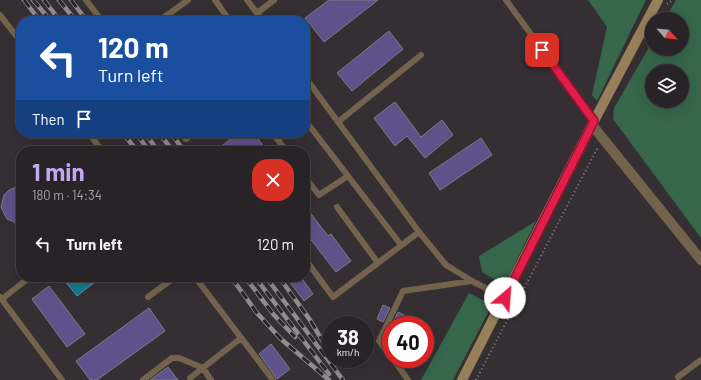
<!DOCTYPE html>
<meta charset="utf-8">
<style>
body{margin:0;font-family:Barlow,sans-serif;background:#342f33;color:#f1f3f6;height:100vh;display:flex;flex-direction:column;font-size:15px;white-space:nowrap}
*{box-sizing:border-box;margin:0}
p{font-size:13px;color:#a5a4a7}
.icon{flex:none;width:22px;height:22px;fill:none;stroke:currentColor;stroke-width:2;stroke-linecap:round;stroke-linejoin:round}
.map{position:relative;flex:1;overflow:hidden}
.side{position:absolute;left:16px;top:146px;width:294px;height:136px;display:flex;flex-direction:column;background:#282327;border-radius:16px;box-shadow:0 4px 16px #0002,0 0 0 1px #444044}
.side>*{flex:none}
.guide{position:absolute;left:16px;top:16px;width:294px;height:122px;border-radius:16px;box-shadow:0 4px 16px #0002,0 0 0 1px #444044;background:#1a4fa0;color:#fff;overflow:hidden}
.needle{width:26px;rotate:117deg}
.fabs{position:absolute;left:645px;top:12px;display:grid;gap:8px}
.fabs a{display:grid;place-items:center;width:44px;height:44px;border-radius:50%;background:#282327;box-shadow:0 4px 16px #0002,0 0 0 1px #444044;font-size:20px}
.speed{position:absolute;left:322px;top:316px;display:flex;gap:8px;font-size:20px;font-weight:700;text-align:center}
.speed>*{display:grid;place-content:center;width:52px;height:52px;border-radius:50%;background:#282327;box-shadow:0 4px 16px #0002,0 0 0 1px #444044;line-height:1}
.speed small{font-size:10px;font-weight:400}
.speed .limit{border:6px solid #d22;background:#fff;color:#111}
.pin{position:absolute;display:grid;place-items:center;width:34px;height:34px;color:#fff;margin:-17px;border-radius:8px;box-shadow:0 2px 6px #0006}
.me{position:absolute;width:44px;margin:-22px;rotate:27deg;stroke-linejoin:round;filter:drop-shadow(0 0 3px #0008)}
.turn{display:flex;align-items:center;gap:14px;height:84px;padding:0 16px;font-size:18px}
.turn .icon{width:52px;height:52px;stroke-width:2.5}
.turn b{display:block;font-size:28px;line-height:34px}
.then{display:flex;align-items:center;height:38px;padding:0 16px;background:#0003;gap:8px;font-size:15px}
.round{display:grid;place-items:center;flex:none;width:42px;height:42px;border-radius:16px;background:#342f33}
.head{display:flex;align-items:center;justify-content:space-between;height:68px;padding:0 16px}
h1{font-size:24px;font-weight:700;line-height:30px;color:#c4a7f1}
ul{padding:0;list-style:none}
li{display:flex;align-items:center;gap:12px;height:60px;padding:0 16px}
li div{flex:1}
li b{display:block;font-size:15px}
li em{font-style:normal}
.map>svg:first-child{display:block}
</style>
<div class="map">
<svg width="701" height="380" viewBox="0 0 701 380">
<rect width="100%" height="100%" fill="#352f34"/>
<path fill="#36674a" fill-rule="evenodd" d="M588 0H645V2L597 101 592 95 607 27Z
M676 0H701V238L613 119 614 108 652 42V49H682V19H665ZM652 71H682V101H652Z
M536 221 509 276 495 280 482 272 479 256Z
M469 293 492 305 453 380H421Z"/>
<path fill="#16798e" stroke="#5196a5" d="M68 277H99L100 278 77 296 64 280Z"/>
<path fill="#5e528a" stroke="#7d7c84" d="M329 0H378L324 42 305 18Z
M389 31 403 49 352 91 337 73Z
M395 102 421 137 442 120 453 135 425 158 407 136 395 146 374 118Z
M239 133H254L264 147 258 151H215Z
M481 138 492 155 440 190 429 173Z
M21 185V225L7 219 1 207 4 195 9 190Z
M305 206 328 236 331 234 351 261 336 272 305 232Z
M286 277H301L313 294 304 301Z
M49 286 85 334 67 347 32 299Z
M383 305 390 308 383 322 377 319Z
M149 308 165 331 97 380H90L76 361Z
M398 312 424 325H392Z
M271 344 290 369 277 379 259 354Z
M168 367 178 380H150Z"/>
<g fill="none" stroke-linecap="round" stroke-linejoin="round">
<path stroke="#8a8589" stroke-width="2" stroke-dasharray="1 3" stroke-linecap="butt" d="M667 4 673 0
M476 380 598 147"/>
<path stroke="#73634c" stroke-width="6" d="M86 0 102 21
M215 0 230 21
M247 0 263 21
M506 0 594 121
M257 13 274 0
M0 15 21 42
M159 21 188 0
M305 77 419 232 446 265 472 281 505 298
M305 120 401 245
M338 122 421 55
M89 133 102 151
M182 133 186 139 195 133
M273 133 286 151
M277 139 286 133
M305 177 319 195 348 176
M337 207 378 263
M305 259 333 297 419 232
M195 277 273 380
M0 297 62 380
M148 297 175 277
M2 299 30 277
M391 357 379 341 403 291 472 281
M393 359 408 380
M678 377 701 360
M190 378 241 338
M143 380 172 358H179L203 368 211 380"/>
<path stroke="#73634c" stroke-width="10" d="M592 125 701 260"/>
<path stroke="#977f59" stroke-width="10" d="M462 380 594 121 658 0"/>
<g stroke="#918c90" stroke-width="4.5">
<path id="rail" d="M24 0 40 21
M33 0 51 21
M44 0 60 21
M59 0 76 21
M71 0 87 21
M123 133 137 151
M136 133 149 151
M145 133 158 151
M159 133 173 151
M171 133 184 151
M231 277 257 313 281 339 329 380
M245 277 274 315 295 337
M255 277 329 374
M266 277 343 380
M279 277 310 320 331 355"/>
</g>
<use href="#rail" stroke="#2b252a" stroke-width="3" stroke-dasharray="9" stroke-linecap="butt"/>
</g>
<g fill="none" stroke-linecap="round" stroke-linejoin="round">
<g stroke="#92132f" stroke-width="10">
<path id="route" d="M505 298 594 121 542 50"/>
</g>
<use href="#route" stroke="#e11d48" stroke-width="7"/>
</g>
</svg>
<div class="fabs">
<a><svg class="needle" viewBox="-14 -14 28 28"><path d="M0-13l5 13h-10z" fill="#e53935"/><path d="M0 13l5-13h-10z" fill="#a5a4a7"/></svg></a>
<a><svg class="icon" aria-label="layers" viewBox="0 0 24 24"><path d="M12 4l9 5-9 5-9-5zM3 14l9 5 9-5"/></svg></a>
</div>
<div class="speed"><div>38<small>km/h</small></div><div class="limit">40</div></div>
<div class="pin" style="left:542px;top:50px;background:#d93025"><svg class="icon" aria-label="arrive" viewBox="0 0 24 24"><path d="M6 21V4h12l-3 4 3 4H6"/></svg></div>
<svg class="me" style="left:505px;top:298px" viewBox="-20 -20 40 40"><circle r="19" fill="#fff"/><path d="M0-13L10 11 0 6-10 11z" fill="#e11d48"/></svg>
<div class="guide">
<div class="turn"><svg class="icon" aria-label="left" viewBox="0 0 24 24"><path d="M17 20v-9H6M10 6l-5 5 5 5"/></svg><div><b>120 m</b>Turn left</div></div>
<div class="then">Then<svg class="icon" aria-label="arrive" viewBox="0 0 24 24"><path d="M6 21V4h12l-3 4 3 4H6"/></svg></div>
</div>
<section class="side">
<div class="head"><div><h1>1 min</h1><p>180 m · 14:34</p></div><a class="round" style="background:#d93025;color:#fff"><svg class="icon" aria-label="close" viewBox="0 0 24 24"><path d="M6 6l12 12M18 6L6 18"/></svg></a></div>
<ul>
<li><svg class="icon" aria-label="left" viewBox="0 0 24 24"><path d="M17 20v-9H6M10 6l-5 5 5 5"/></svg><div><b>Turn left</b></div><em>120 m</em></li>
</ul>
</section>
</div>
